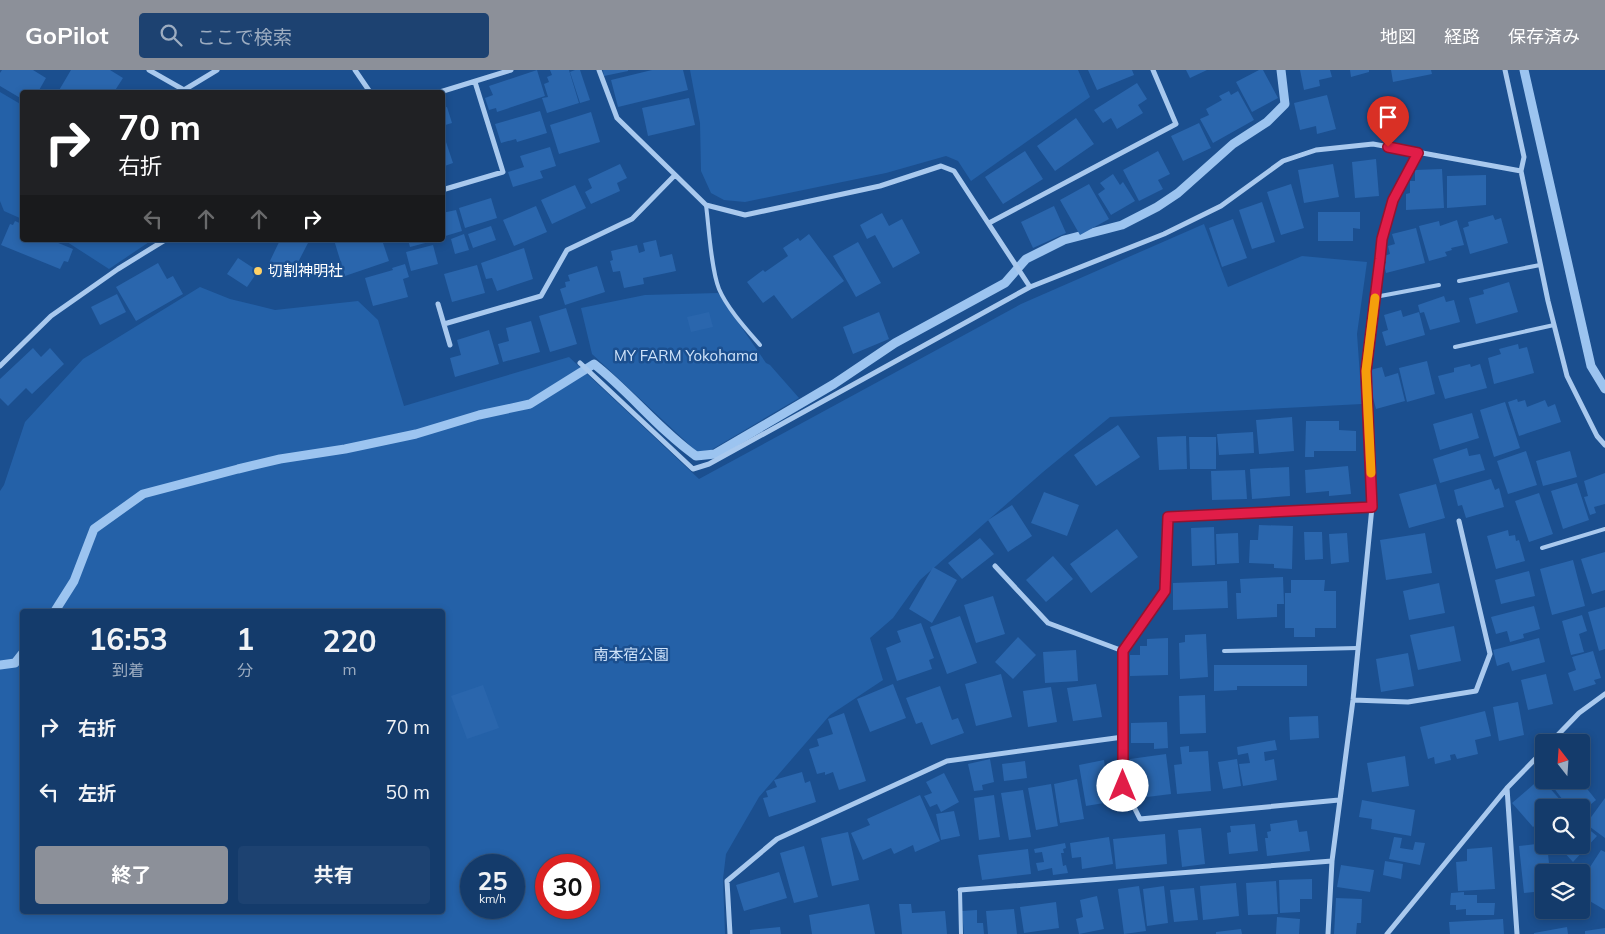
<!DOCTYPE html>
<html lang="ja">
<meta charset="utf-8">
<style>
body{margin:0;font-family:Mulish,"Noto Sans JP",sans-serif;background:#1d4271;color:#f1f3f6;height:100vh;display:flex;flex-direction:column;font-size:19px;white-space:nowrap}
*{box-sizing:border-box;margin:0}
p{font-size:16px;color:#9dadc1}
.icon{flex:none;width:28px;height:28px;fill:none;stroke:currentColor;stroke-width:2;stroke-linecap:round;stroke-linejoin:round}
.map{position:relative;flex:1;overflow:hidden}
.details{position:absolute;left:20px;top:539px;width:425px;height:305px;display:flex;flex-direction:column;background:#143b6b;border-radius:5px;box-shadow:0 2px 8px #0003,0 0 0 1px #33557e}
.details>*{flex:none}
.top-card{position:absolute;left:20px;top:20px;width:425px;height:152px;border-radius:5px;box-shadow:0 2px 8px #0003,0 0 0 1px #33557e;background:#202124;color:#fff;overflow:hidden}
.needle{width:32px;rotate:343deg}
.fabs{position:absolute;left:1535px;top:664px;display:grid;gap:10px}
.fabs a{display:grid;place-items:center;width:55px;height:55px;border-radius:5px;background:#143b6b;box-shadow:0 2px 8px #0003,0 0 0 1px #33557e;font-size:25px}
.speed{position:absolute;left:460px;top:784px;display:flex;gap:10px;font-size:25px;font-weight:700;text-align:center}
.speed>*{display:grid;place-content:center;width:65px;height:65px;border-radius:50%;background:#143b6b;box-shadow:0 2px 8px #0003,0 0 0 1px #33557e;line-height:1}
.speed small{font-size:12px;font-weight:400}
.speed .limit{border:8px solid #d22;background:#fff;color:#111}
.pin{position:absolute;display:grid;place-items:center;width:42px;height:42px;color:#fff;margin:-51px -21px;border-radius:50% 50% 50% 0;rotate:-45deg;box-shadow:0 0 5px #0007}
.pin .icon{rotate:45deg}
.me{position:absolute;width:55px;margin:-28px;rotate:0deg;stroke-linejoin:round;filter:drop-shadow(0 0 4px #0008)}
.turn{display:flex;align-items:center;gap:18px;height:105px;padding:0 15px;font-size:22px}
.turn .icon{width:65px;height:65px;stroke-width:2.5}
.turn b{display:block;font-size:35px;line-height:42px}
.lanes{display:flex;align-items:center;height:48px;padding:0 15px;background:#0003;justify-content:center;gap:25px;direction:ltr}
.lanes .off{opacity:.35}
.eta{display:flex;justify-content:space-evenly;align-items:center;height:85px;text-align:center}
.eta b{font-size:30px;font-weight:700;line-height:35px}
.button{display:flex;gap:10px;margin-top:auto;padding:10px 15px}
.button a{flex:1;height:58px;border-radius:5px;background:#8c9099;color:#fff;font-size:20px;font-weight:700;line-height:58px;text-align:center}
.button a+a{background:#1d4271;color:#f1f3f6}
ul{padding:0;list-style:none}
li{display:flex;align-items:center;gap:15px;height:65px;padding:0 15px}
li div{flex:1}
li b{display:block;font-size:19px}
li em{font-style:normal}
header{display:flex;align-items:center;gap:30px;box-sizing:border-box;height:70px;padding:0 25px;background:#8c9099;color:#fff}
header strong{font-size:24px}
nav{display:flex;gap:28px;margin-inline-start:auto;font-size:18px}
.search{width:350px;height:45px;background:#1d4271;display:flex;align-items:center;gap:12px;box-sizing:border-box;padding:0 18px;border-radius:5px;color:#9dadc1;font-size:19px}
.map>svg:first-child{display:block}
</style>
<header>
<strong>GoPilot</strong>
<div class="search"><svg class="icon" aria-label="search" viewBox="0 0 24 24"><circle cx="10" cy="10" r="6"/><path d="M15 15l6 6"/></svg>ここで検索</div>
<nav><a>地図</a><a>経路</a><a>保存済み</a></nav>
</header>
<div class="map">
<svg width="1605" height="864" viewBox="0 0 1605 864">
<rect width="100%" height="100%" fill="#1b4f8f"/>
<path fill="#2461a8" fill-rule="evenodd" d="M690 0H1078L1090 27 971 111 958 91 946 86 886 103 745 132 724 130 711 123 701 101 700 53Z
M0 22 22 35V149L4 141 0 131Z
M1204 154 1228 217 1302 186 1367 192 1357 264 1362 334 1110 347 1043 402 920 510 893 548 870 568 883 610 830 645 759 727 726 784 723 809 725 864H0V421L4 415 25 352 83 289 200 217 230 229 275 240 358 231 378 250 404 336 569 287 699 409 1021 234ZM22 541H442V841H22ZM471 795H514V838H471ZM546 795H589V838H546Z
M64 170H152L109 199Z
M718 223 766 293 770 295 799 328 711 380 697 382 592 284 581 238 645 225Z"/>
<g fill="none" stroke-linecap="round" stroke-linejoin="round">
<path stroke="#9cc4f0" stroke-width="9" d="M1524 0 1591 296 1605 319
M55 541 74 511 94 459 143 424 238 399 280 389 345 379 416 364 479 345 530 334 594 294C630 322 658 359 696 386L715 384 834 314 895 273 1005 213 1026 189 1064 170 1122 155 1157 137 1178 123 1233 74 1267 52 1285 34 1281 0
M0 595 15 593 22 584"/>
</g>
<path fill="#2a66ad" d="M2 0H33L46 8 38 22H22V29L0 16V3Z
M71 0H110L123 8 114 22H58Z
M537 0 545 26 497 42 496 38 489 40 485 28 493 25 489 16Z
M550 0H569L579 33 547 43 542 28 548 27 544 14 549 12 547 7 552 5Z
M575 0H580L590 30 580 33 570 2Z
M603 0H628V1L604 6Z
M652 0H683L688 20 618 37 611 10Z
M1088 0H1132L1134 5 1097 20Z
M1186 0H1207L1190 8Z
M1259 0H1263L1278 28 1252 42 1236 12Z
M1300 0H1330L1332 7 1319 10 1320 16 1304 20Z
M1350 0H1369V2L1351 7Z
M1391 0H1431L1432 4 1393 12Z
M1137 13 1147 29 1138 35 1143 43 1117 59 1111 48 1103 53 1094 40Z
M1229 21 1231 25 1238 21 1254 50 1213 73 1200 49 1209 45 1206 39 1222 30 1219 26Z
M1327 25 1336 59 1317 64 1316 56 1300 60 1294 33Z
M689 28 695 55 648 66 642 38Z
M447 37 452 53 442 56V38Z
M540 41 547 63 517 72 516 69 501 73 495 54Z
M591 42 600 72 559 84 550 55Z
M1076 48 1094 74 1055 101 1037 76Z
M1199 53 1211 78 1183 91 1171 66Z
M445 69 453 93 442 97V70Z
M550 77 556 96 540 101 543 108 513 117 508 102 524 97 520 86Z
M1025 81 1043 109 1003 134 985 107Z
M1158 81 1170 104 1158 110 1163 119 1139 131 1123 100Z
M1376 89 1379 126 1355 128 1352 92Z
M620 94 627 108 617 113 620 121 591 134 585 122 592 118 588 109Z
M1333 94 1339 127 1304 133 1298 100Z
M1442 99 1444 138 1406 140V124L1410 123V111H1415V100Z
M1113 104 1120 115 1123 112 1135 131 1111 145 1098 124 1105 119 1100 113Z
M1486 105V135L1447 138V106Z
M1089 114 1109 149 1080 165 1060 130Z
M1291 114 1304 158 1281 165 1267 122Z
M575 115 586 138 552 154 541 130Z
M491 128 497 148 465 158 459 138Z
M1262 132 1275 172 1252 179 1239 140Z
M536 136 547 162 514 176 503 150Z
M1054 136 1066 163 1033 178 1021 152Z
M456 140 462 161 442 167V143Z
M1318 142H1360V159L1353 158V171H1318Z
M882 143 889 156 902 149 920 183 893 198 875 165 867 169 860 155Z
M1493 145 1495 150 1501 148 1508 173 1470 184 1463 158 1469 156 1468 152Z
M1233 149 1247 188 1222 197 1209 158Z
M1457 150 1464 175 1451 178 1452 180 1445 182 1447 186 1429 191 1419 156 1439 151 1440 156Z
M15 151 22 154V170H51L73 179 68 192 64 191 60 199 1 175 10 154 13 155Z
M491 156 496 170 473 178 468 164Z
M1416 158 1425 193 1386 203 1384 194 1386 193 1384 186 1390 184 1388 176 1395 174 1392 164Z
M464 164 469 180 455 184 451 169Z
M809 164 844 211 792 249 774 225 763 233 747 212 763 200 765 202 788 186 783 178 798 168 800 171Z
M280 170H303L308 173 292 204 269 193Z
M334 170H382L389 191 345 206Z
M408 170H428L429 172 410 177Z
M656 170 660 187 672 184 676 201 643 208 644 214 624 218 620 201 613 202 610 191 613 190 611 181 637 175 639 183 645 181 643 173Z
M858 172 881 213 856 227 833 186Z
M433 175 438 194 411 201 406 182Z
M524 178 533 209 497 221 492 208 486 209 481 193Z
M238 188 258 201 247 217 227 204Z
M158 193 167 209 173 206 183 224 136 251 116 217Z
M405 194 409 207 403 209 408 227 373 236 365 208 393 200 392 198Z
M477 195 485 223 452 232 444 204Z
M597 196 605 222 565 235 560 219 566 217 565 212 570 211 568 205Z
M1509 212 1518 242 1476 254 1469 228 1484 224 1483 220Z
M117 224 126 242 100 255 91 237Z
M1444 226 1446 232 1454 230 1460 252 1430 260 1424 242 1420 243 1418 235Z
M566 238 577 274 550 282 539 246Z
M1401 240 1403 247 1419 242 1425 265 1386 276 1382 262 1388 260 1384 245Z
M709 242 713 257 691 262 687 247Z
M879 242 889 269 853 284 843 257Z
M531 251 540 282 503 292 498 274 509 271 506 258Z
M489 260 499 294 455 307 450 288 461 285 457 270Z
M1518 274 1519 279 1527 277 1534 303 1494 314 1488 288 1501 284 1499 279Z
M33 278 41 287 50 278 64 294 32 324 26 318 8 336 0 328V309Z
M1427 291 1435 324 1407 332 1399 298Z
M1470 294 1471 297 1480 294 1487 318 1445 329 1438 306 1454 302V298Z
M1382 297 1385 307 1398 303 1405 331 1376 339 1366 301Z
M1517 329 1518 332 1525 330 1527 337 1545 330 1548 337 1555 334 1561 352 1519 366 1508 332Z
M1505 332 1520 378 1494 387 1480 340Z
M1472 343 1479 368 1440 380 1433 354Z
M1292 347 1294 381 1259 384 1256 350Z
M1306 351H1339V360L1356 361V381H1314V387H1305Z
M1118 355 1140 387 1096 416 1074 385Z
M1253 362 1254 383 1219 385 1217 364Z
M1186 366 1187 399 1159 400 1157 367Z
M1189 367H1216V399H1190Z
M1467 378 1469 386 1480 384 1485 400 1440 413 1433 389Z
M1526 381 1537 415 1508 424 1497 391Z
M1570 381 1577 407 1543 416 1536 391Z
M1348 396 1351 424 1329 426V421L1306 423 1305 400Z
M1289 397 1290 426 1252 429 1250 399Z
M1245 400 1247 429 1212 430 1211 401Z
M1605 403V434L1594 437 1596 443 1590 445 1584 427 1588 426 1584 411Z
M1491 409 1495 420 1499 418 1504 437 1466 448 1462 435 1458 436 1454 420Z
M1577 413 1589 450 1563 459 1551 421Z
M1436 414 1445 448 1409 458 1399 424Z
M1044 422 1079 435 1067 466 1031 453Z
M1539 423 1553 464 1529 472 1515 431Z
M1012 435 1032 466 1008 482 988 450Z
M1259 455 1293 456 1292 499 1274 498V494L1249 493 1250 470H1258Z
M1214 457 1215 495 1192 496 1191 458Z
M1117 459 1138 487 1091 523 1070 494Z
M1508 460 1509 466 1515 465 1516 471 1519 470 1525 491 1496 499 1487 466Z
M1304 462H1322L1323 489 1305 490Z
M1238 463 1239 493 1217 494 1216 464Z
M1347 463 1349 492 1331 494 1329 464Z
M1425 463 1432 503 1386 510 1380 470Z
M980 468 994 484 962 509 948 493Z
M1605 482V520L1592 524 1581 489Z
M1053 486 1073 509 1046 532 1026 510Z
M1573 490 1585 536 1552 545 1540 499Z
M933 497 957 510 932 553 909 539Z
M1529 501 1535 526 1501 534 1495 510Z
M1283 507 1284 534H1277V547L1237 549 1236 523H1241L1240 509Z
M1291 510H1325L1324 521H1336V558H1315V567H1294V558H1285V523H1291Z
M1227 511 1228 538 1173 540V513Z
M1439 513 1445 543 1409 550 1403 521Z
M993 526 1005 564 976 573 964 535Z
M1534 536 1540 559 1523 564 1524 568 1510 572 1507 561 1496 564 1491 547Z
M1605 537V579L1599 581 1588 542Z
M1582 545 1587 561 1579 564 1584 582 1571 585 1562 551Z
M960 546 977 593 947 604 930 557Z
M921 553 934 588 929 590 932 599 897 611 886 578 901 572 897 561Z
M1454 556 1461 591 1418 600 1410 565Z
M1206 564 1208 607 1180 609 1179 573 1185 572V565Z
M1018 567 1036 585 1013 609 995 592Z
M1168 568V605L1130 606V585H1140V576H1147V569Z
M1539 568 1545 592 1512 601 1509 592 1497 596 1493 580Z
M1076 580 1078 611 1045 613 1043 582Z
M1593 581 1601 608 1594 610 1596 614 1574 621 1568 603 1576 600 1572 587Z
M1408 583 1414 616 1381 622 1376 589Z
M1214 595H1307V616H1237V620L1214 621Z
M1001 604 1012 647 976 656 965 614Z
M1546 604 1553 634 1528 640 1521 610Z
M893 614 906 648 870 662 857 629Z
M1096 614 1102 647 1073 651 1067 618Z
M483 615 499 658 467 669 451 626Z
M940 616 952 650 958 648 964 663 931 675 922 652 916 654 906 628Z
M1051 617 1057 652 1028 657 1023 621Z
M1205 625 1206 663 1180 664 1179 626Z
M1518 632 1524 665 1499 671 1493 637Z
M1485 641 1491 666 1475 670 1478 684 1457 689 1455 684 1450 685 1451 690 1435 694 1434 687 1428 689 1420 657Z
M844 643 866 711 839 720 833 702 825 705V702L817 704 809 679 819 676 817 669 833 664 828 649Z
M1318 646 1319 668 1290 670 1289 647Z
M1167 652 1168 678 1154 679V673H1131V653Z
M1275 670 1277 680 1264 682 1265 691 1274 689 1277 710 1243 716 1239 694 1250 693 1248 683 1238 685 1237 677Z
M1189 676V682L1208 681 1211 721 1177 724 1174 695 1182 694 1180 677Z
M1166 684 1171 724 1131 729 1128 704 1132 703 1130 689Z
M1405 686 1409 716 1372 722 1367 693Z
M990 689 994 712 982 715 983 720 974 721 968 694Z
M1237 689 1241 716 1223 719 1218 692Z
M1104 690 1110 732 1086 736 1079 695Z
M1025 691 1027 708 1004 711 1002 694Z
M802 702 805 713 810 711 816 732 769 747 763 728 768 727 766 721 777 717 774 710Z
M944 703 959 732 941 742 937 734 930 737 924 726 932 723 926 712Z
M1541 708 1562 732 1556 738H1544V748L1533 757 1512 733Z
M1077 709 1084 749 1060 753 1054 714Z
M1562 710H1580L1596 730 1581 742V738H1569L1553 717Z
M1051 714 1058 756 1036 760 1028 718Z
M1023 720 1031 767 1009 770 1001 723Z
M920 725 940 771 915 782 913 775 894 784 891 778 863 790 851 763 870 755 867 749Z
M994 725 1000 767 979 770 974 728Z
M1605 728V768L1586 754Z
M1362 730 1415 740 1411 766 1371 759 1372 749 1359 747Z
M954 741 960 766 941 770 936 744Z
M1297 750 1299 762 1307 761 1310 781 1267 786 1265 768H1268L1267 762 1271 761 1270 754Z
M1581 753 1597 766 1573 792 1561 779 1565 775H1581Z
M1255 754 1258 781 1229 784 1227 763 1231 762 1230 756Z
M1201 758 1205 794 1182 797 1178 760Z
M848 762 859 810 832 816 821 768Z
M1165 764 1167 794 1116 799 1113 769Z
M1109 767 1113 794 1082 799 1081 787 1072 788 1070 773Z
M1394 767 1402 768 1400 778 1413 780 1415 772 1425 773 1420 795 1389 789Z
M1065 773 1066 778 1063 779 1064 783H1061L1063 796 1066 795 1068 803 1053 805 1052 798 1038 801 1036 793 1044 792 1042 782 1035 783 1034 779Z
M1544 773V775H1547L1550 802H1544V821L1524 823 1519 776Z
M804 776 818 827 794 833 780 783Z
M1492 777 1495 819 1458 821 1456 792 1467 791V779Z
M1028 779 1031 804 982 810 978 785Z
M1601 780 1605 782V840L1581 826V811Z
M1385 791 1403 794 1401 809 1383 805Z
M1341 795 1374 800 1370 822 1337 817Z
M779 802 787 828 744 841 736 815Z
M1312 809V829H1300V842L1280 843 1279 810Z
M1276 811 1278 844 1248 845 1246 813Z
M1236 813 1239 846 1203 850 1200 816Z
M1139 816 1146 861 1124 864 1118 819Z
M1164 816 1168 853 1147 856 1143 819Z
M1194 818 1198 850 1174 852 1170 820Z
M1464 822V825H1477V833H1495L1494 845H1466V839L1456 840V835H1450L1451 823Z
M1097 826 1104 859 1079 864 1076 849 1083 847 1080 830Z
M1336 828 1362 829 1361 853H1357L1356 864H1334Z
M1056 832 1059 858 1024 863 1020 837Z
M869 834 875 864H812L809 845Z
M899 834H911L912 843 945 841 947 864H902Z
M1014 839 1017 864H988L986 841Z
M977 840V853H983L984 864H964L962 841Z
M1277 847 1300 849 1299 864H1276Z
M1503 849 1504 864H1450L1449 852Z
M780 857 781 864H750V860Z
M1567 857 1568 864H1534V863Z
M1605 858V864H1585V861Z
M1241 859 1242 864H1216V862Z"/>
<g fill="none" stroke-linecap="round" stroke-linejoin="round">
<path stroke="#a9c9ee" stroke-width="4" d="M706 135C709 158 711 199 719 219 727 238 747 260 760 275
M1459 211 1540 195
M1375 227 1439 215
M1455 277 1554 255
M1542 478 1605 459
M1224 581 1358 578
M960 820 961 864"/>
<path stroke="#a9c9ee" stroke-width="5" d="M149 0 184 20 217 0
M355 0 370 22
M599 0 617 48 706 135 745 145 880 116 941 96 954 101 1030 217 1164 164 1221 136 1283 91 1316 80 1373 74 1521 101 1548 231 1567 306 1597 366 1605 375
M1505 0 1524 87 1521 101
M440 22 511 0
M442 120 503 102 475 12
M989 153 1176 54 1153 0
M438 234 450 275
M444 254 541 226 567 180 632 149 675 105
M580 293 693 399 709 394 1030 217
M0 296 51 246 118 199 165 170
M995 496 1048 553 1123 581
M1353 630 1408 632 1476 621 1490 584 1459 451
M1551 672 1579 643 1605 624
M1507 718 1517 864
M1339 730 1140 749 1123 715V581L1165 521 1168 447 1372 437
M960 820 1332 791
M730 864 727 811 777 769 947 691 1123 667
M1328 864 1332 791 1353 630 1372 437 1366 301 1382 169 1393 129 1418 83
M1387 864 1507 718 1544 680"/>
</g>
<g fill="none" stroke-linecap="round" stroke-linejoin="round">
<g stroke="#92132f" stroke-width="12">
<path id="route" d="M1123 716V581L1165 521 1168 447 1372 437 1366 301 1380 189 1382 169 1393 130 1418 83 1388 77"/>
</g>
<use href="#route" stroke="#e11d48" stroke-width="9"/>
<path stroke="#f59e0b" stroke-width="9" d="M1371 403 1366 301 1375 228"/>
</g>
<circle fill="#ffd166" stroke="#1b4f8f" stroke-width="2" cx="258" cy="201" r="5"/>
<g text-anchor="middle" stroke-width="5" stroke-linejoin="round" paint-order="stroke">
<g font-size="15" fill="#fff" stroke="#1b4f8f" text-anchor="start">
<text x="268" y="206">切割神明社</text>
</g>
<g font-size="15" fill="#cfe3fa" stroke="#1b4f8f">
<text x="686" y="291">MY FARM Yokohama</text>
<text x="631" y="590">南本宿公園</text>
</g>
</g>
</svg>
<div class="fabs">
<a><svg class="needle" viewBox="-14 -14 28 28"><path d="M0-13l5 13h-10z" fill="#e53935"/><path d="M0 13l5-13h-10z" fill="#9dadc1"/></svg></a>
<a><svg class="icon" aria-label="search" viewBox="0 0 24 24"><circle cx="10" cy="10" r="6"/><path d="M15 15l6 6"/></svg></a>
<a><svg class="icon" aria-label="layers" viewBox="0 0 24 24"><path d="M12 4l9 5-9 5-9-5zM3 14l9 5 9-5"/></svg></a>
</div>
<div class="speed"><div>25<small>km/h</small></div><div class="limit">30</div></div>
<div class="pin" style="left:1388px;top:77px;background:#d93025"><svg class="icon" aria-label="arrive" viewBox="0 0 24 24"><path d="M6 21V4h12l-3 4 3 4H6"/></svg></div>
<svg class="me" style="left:1123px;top:716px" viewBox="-20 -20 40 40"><circle r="19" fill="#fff"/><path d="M0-13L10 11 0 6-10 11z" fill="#e11d48"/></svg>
<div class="top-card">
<div class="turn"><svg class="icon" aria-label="right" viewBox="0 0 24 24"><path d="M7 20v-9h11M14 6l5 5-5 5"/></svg><div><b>70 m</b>右折</div></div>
<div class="lanes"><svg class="icon off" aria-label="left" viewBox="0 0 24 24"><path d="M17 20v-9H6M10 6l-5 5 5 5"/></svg><svg class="icon off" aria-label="ahead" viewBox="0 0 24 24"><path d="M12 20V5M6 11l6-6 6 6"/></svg><svg class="icon off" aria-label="ahead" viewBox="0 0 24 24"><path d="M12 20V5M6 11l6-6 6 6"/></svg><svg class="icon" aria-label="right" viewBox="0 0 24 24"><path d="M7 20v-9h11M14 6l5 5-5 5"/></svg></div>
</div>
<section class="details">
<div class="eta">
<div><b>16:53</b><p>到着</p></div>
<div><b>1</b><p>分</p></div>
<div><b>220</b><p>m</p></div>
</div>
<ul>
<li><svg class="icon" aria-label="right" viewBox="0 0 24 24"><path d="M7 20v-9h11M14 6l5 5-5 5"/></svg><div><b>右折</b></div><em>70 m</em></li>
<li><svg class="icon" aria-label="left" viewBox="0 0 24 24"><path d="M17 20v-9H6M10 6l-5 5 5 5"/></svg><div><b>左折</b></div><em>50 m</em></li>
</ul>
<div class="button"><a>終了</a><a>共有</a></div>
</section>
</div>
